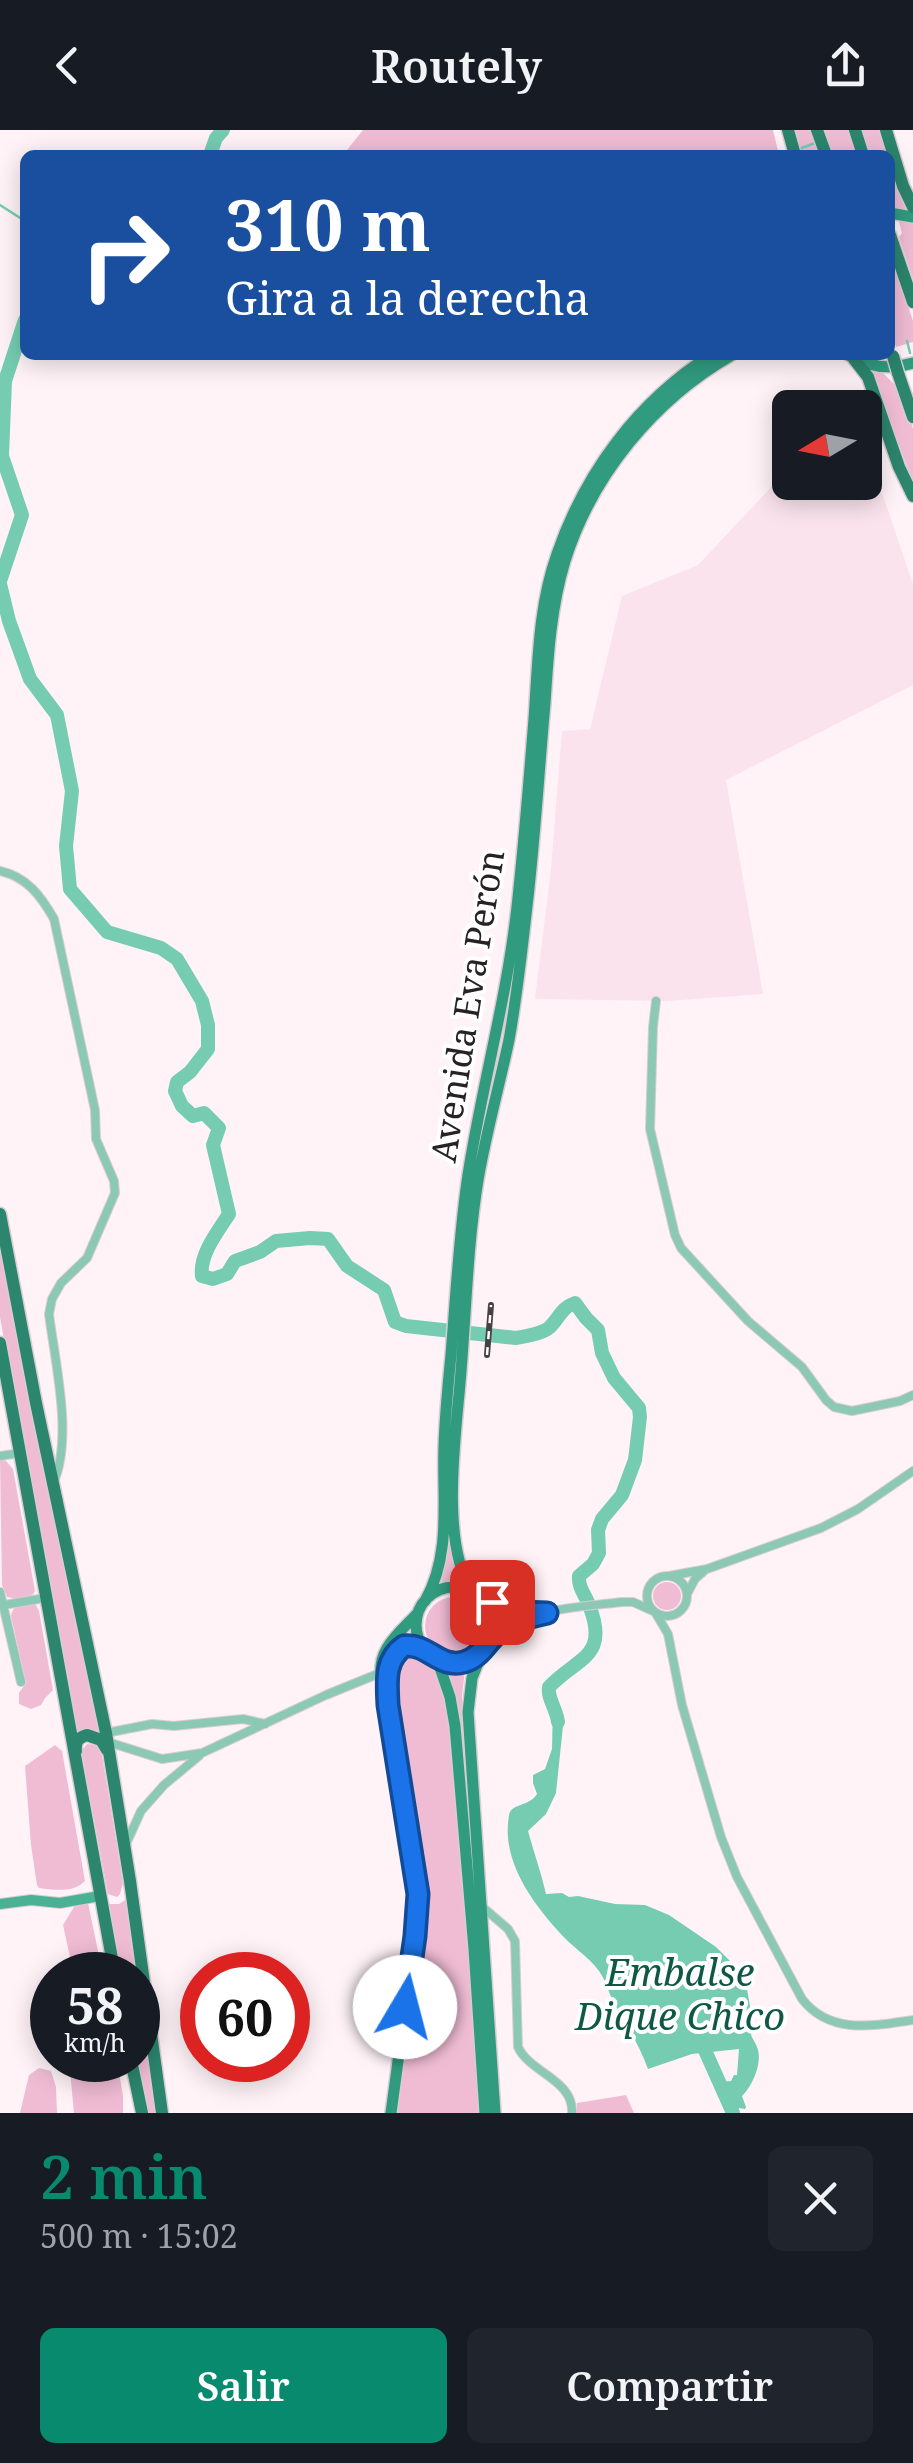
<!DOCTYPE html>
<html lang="es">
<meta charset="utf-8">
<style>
body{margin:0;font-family:"Noto Serif",serif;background:#20242c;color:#f1f3f6;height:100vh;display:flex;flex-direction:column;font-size:38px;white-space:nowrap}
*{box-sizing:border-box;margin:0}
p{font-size:32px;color:#9ea1a6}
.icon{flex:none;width:55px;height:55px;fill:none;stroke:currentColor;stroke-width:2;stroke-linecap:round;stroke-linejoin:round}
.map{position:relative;height:1983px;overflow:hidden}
.side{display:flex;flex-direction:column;background:#171b24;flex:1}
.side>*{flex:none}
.hud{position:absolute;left:20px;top:20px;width:875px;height:210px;border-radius:15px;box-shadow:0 5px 25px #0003;background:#1a4fa0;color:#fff;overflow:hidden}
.needle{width:65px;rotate:260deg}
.controls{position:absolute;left:772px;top:260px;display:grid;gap:20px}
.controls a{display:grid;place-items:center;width:110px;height:110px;border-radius:15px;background:#171b24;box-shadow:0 5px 25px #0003;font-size:50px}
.speed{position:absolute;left:30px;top:1822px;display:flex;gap:20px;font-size:50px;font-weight:700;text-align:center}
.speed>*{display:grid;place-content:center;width:130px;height:130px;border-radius:50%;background:#171b24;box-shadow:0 5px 25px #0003;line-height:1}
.speed small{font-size:25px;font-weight:400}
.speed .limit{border:15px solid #d22;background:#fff;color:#111}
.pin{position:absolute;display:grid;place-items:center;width:85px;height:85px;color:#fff;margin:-42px;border-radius:20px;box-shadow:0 5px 15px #0006}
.me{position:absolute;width:110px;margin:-55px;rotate:8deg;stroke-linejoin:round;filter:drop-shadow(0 0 8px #0008)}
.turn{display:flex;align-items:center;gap:35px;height:210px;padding:0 40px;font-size:45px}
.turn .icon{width:130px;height:130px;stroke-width:2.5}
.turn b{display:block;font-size:70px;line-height:85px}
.round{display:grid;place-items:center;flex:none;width:105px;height:105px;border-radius:15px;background:#20242c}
.head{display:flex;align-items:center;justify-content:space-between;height:170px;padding:0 40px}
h1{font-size:60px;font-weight:600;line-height:75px;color:#088a6e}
.button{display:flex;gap:20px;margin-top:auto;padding:20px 40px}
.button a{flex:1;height:115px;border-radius:15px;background:#088a6e;color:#fff;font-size:40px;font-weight:600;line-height:115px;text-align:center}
.button a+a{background:#20242c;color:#f1f3f6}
header{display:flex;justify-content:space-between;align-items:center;height:130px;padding:0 40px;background:#171b24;font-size:45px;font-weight:600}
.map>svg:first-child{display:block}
</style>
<header><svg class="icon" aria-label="back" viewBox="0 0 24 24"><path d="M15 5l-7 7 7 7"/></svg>Routely<svg class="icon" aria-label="share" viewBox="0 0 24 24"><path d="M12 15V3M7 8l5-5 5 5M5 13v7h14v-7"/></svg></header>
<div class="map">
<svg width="913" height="1983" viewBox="0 0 913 1983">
<rect width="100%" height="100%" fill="#fff3f8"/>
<path fill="#fae3ed" d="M865 313 913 454V555L726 650 763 864 668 871 535 869 551 739 562 601 590 599 622 466 698 435 790 337V352H865Z"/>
<path fill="#f0bcd4" d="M363 0H773L779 25H343Z
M793 0H813L821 25H800Z
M823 0H849L857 25H832Z
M862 0H883L913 83 894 80 890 65V25H870Z
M898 88 913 92V149L899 107 902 103Z
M890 122 913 191V212L896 217 890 200Z
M881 241 897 257 902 258 913 299V353L880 263 870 243Z
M0 1108 102 1601 85 1600 74 1605 0 1187Z
M455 1225H457L452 1285 462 1452 441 1456 448 1415 447 1339Z
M0 1330H5L13 1339 35 1461 31 1467 17 1469 7 1467 2 1455Z
M653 1466a14 14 0 1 1 28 0a14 14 0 1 1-28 0Z
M425 1496a29 29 0 1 1 58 0a29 29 0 1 1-58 0Z
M30 1473 36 1475 39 1481 53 1560 45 1568 41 1575 31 1579 19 1574V1563L26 1553 11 1486C13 1475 20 1475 30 1473Z
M402 1519 425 1522C438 1539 443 1561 449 1582L476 1888 474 1914 483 1983H396L426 1773 424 1745 399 1617 390 1543Z
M466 1531 462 1566V1593L492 1983 455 1566 445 1536Z
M87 1614 97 1615 101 1620 123 1753 120 1764 117 1767 108 1764 82 1625V1620Z
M55 1615 62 1621 85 1751C74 1763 54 1760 39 1758L37 1755 31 1715 25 1636Z
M128 1768 158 1983H147L136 1930 138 1845H119L106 1774H119Z
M81 1773H88L103 1845H76L73 1841 63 1795 74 1777Z
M69 1930H117L123 1966V1983H74Z
M39 1938 51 1941 56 1957 57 1983H20L29 1945Z
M626 1965 634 1983H577V1973Z"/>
<path fill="#75ccb1" d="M553 1574 560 1583 563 1596 556 1663 546 1684 528 1701C534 1723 541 1742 546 1764L562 1763 569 1767 578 1766 615 1774 645 1775 669 1785 716 1817 737 1838 747 1859 754 1899 751 1905C753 1910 757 1915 758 1920 762 1934 752 1957 742 1966L746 1977 745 1979 739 1978 736 1983H731L717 1959 713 1941 722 1952 731 1951 734 1945H737L739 1919 692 1924 648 1939C638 1912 625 1893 612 1869 608 1860 605 1849 599 1841 588 1826 571 1816 559 1802 531 1771 501 1730 509 1685 511 1673 529 1677 537 1664L533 1653V1645L545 1639 552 1619Z"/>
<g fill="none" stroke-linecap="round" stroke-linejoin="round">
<path stroke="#75ccb1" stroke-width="2.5" d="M799 19 815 13
M0 75 25 91
M907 211 910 223
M880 229 881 225"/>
<path stroke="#75ccb1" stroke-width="14" d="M210 25 216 8 223 0
M0 451 22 385 2 326 5 251 25 190
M0 454 9 491 30 549 57 585 72 661 66 716 70 759 107 802 161 818 177 829 202 871 208 895V919L190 942 177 952 175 961 182 976 193 986 204 983 219 998 213 1015 229 1084C218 1101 199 1125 202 1146L213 1149 227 1144 235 1131 260 1122 276 1111 310 1108 328 1109 347 1136 384 1160 395 1192 406 1196 516 1208C527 1206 542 1204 550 1197 560 1187 561 1178 575 1173L586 1188 598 1200 602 1223 614 1248 639 1278 640 1287 635 1330 622 1365 602 1389 598 1400 599 1423 593 1434 579 1446C578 1458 585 1464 589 1475 610 1528 577 1527 549 1557 547 1568 557 1580 558 1592
M699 1907 733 1983"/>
<g stroke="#d8cdd2" stroke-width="10">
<path id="street" d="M0 741C27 747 41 766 54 789L95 980 96 1009 114 1051 115 1063 87 1128 61 1153 52 1169 49 1184C55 1232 73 1307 54 1351
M656 871 653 897 650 999 675 1105 681 1118 748 1191 802 1237 826 1270 834 1277 852 1281 900 1271 913 1265
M0 1326 20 1323
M647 1466a20 20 0 1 1 40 0a20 20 0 1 1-40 0Z
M669 1446 707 1439 821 1398 858 1379 913 1341
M0 1462 21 1552
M687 1464 695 1449 704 1441
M477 1465 509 1479 532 1483
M4 1475 45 1468
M655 1482 668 1504 682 1575 721 1707 737 1747 802 1869C830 1905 873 1896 913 1890
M488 1513C521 1477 576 1478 622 1472H633L653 1481
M106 1603 152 1594 174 1596 243 1589 265 1594
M108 1612 162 1629 202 1623 326 1565 380 1543
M126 1714 141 1681 164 1655 199 1626
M479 1774 508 1799 515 1811 518 1917C530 1943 574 1950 572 1983"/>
</g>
<g stroke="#d8cdd2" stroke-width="12">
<path id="secondary" d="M0 1774 31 1770 60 1773 100 1766"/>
</g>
<g stroke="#d8cdd2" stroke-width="14">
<path id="primary" d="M890 83 913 87
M848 225C868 237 890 240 913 233
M416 1495a38 38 0 1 1 76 0a38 38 0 1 1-76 0Z
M471 1461C441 1410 455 1311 460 1253 466 1186 467 1117 478 1050 486 1003 499 957 509 910 517 866 522 820 527 776 535 708 539 640 545 573 548 525 551 477 565 431 592 345 654 270 732 225
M425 1471C452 1424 442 1368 444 1316 445 1286 448 1255 451 1225 456 1165 459 1104 468 1045 482 955 507 868 517 777 524 714 529 652 534 589 538 534 538 477 557 424 585 343 637 272 711 225
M484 1518 472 1548 468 1582 495 1983
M437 1529 450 1567 455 1596 474 1819 485 1983
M382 1552C375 1521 397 1505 417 1484
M391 1983 415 1806 418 1764 389 1575C387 1550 384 1502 424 1518"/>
</g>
<g stroke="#d8cdd2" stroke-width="15">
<path id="highway" d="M788 0 795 25
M817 0 826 25
M855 0 863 25
M886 0 903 56 913 77
M890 105 913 172
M854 229 868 247 899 337 913 366
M898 243 913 287
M0 1084 36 1273 106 1603 130 1751 162 1983
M0 1213 115 1845
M76 1621C75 1611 78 1608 87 1605L101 1610 107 1620
M131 1930 142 1983"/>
</g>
<use href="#street" stroke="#8cc9b4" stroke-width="8"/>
<use href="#secondary" stroke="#4bb194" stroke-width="10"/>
<use href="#primary" stroke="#319b7f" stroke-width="11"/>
<use href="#highway" stroke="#2c856d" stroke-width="12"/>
<g stroke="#474143" stroke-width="6">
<path id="rail" d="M487 1225 491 1175"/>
</g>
<use href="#rail" stroke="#fff" stroke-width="2.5" stroke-dasharray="8" stroke-linecap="butt"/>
<g stroke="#d8cdd2" stroke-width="15" stroke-linecap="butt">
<path id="highway-bridge" d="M893 226 898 243"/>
</g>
<use href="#highway-bridge" stroke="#2c856d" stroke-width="12"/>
</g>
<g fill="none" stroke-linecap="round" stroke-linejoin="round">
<g stroke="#114b97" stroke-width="25">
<path id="route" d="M405 1877 415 1806 418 1764 388 1575C387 1552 384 1530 404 1516 428 1513 439 1539 464 1532 482 1527 487 1510 501 1500 515 1490 531 1487 547 1483L519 1482 492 1472"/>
</g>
<use href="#route" stroke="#1a73e8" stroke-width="18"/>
</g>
<g text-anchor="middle" stroke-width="8" stroke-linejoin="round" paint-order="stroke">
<g font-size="35" fill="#272224" stroke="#fff">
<text transform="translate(468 876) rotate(-81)" y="12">Avenida Eva Perón</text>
</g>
<g font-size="38" font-style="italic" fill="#0f5846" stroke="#fff">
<text x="680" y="1856">Embalse<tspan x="680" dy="44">Dique Chico</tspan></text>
</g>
</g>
</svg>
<div class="controls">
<a><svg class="needle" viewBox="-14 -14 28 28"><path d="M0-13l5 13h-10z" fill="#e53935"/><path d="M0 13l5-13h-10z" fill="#9ea1a6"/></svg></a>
</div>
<div class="speed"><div>58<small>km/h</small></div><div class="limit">60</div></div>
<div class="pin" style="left:492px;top:1472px;background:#d93025"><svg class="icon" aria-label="arrive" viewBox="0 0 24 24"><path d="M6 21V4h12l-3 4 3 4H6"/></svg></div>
<svg class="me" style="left:405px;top:1877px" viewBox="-20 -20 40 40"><circle r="19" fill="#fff"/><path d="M0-13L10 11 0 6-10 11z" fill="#1a73e8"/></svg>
<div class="hud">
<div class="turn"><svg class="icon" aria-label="right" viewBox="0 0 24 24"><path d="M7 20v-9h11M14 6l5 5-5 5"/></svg><div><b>310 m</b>Gira a la derecha</div></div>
</div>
</div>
<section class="side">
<div class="head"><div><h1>2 min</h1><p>500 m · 15:02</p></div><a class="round"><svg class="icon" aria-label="close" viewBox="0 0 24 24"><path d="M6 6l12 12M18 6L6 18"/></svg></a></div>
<div class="button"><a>Salir</a><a>Compartir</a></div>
</section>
